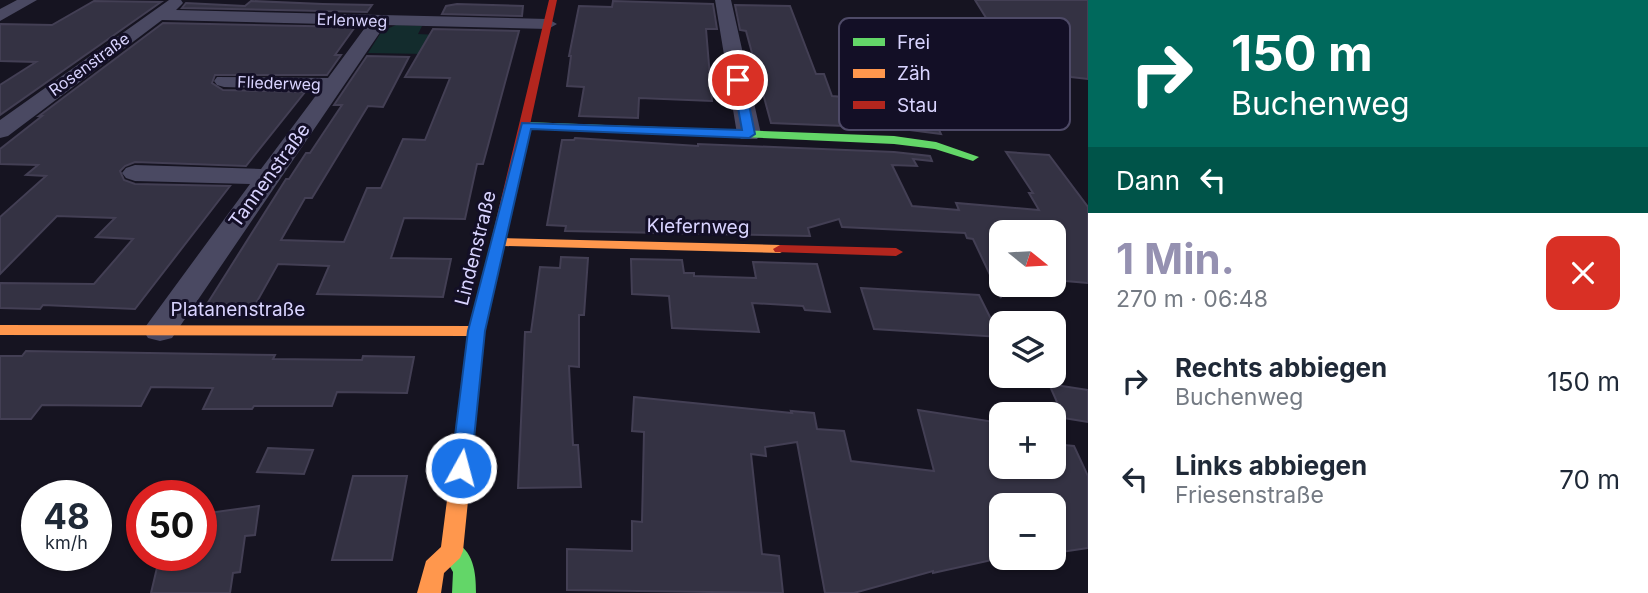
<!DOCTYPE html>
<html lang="de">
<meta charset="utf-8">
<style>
body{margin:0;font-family:Inter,sans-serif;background:#f6f6f7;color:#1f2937;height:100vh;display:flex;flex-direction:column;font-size:26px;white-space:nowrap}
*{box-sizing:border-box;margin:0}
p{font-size:23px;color:#747a83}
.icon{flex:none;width:38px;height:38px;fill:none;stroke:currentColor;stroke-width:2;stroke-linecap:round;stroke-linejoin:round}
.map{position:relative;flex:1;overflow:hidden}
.details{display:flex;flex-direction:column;background:#fff;width:560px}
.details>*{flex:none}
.banner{background:#00695c;color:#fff;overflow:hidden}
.needle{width:46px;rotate:108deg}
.fabs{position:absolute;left:989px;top:220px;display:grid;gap:14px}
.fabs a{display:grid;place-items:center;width:77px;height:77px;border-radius:14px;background:#fff;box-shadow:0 2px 5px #0004;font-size:35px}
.speed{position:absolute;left:21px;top:480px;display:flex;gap:14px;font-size:35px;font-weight:700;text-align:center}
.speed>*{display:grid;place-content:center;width:91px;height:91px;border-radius:50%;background:#fff;box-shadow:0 2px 5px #0004;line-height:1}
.speed small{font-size:18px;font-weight:400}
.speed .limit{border:10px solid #d22;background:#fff;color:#111}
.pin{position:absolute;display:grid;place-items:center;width:60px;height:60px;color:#fff;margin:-30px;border:4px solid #fff;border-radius:50%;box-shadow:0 2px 7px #0007}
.me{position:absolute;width:77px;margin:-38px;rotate:7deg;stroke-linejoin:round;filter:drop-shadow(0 0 5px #0008)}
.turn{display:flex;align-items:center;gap:24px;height:147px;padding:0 28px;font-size:32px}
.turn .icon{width:91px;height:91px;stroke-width:2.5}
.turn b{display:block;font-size:49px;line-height:60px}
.then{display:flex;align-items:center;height:66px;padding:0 28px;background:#0003;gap:14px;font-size:26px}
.round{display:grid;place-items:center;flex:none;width:74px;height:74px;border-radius:14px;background:#f6f6f7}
.headline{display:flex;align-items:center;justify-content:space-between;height:119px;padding:0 28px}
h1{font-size:42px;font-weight:700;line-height:52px;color:#9591b1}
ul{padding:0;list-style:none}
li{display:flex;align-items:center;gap:21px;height:98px;padding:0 28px}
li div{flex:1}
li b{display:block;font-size:26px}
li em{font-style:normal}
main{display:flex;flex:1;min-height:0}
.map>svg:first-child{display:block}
</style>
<main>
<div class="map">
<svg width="1088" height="593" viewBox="0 0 1088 593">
<rect width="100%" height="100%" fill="#161421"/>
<path fill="#132c2d" d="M396 25 422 26 418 34 438 35 427 54 368 53 382 31Z"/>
<path fill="#343243" stroke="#433f54" stroke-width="2" d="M975 0H1088V79L1071 77 1042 32 993 29Z
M94 1 161 2 0 115V85L36 62 0 61V24L52 25Z
M251 1 323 4 372 5 367 12 182 8 186 3 245 6Z
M613 1 713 4 717 29H706L712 101 639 98 638 118 579 116 584 87 567 86 571 56H569L579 6 612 7Z
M457 4 523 6 522 16 442 14 446 6Z
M735 5 790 6 816 74H824L832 96 892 101 895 109 930 111 941 134 894 128 771 123 746 31 740 30Z
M163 23 355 27 335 55H341L327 75H215L212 83 223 90 305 92 246 166 135 162 125 166 120 171 124 180 135 184 230 186 135 309 43 305 40 309 0 308V283L94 284 133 239 96 237 115 218 57 216 0 274V217L46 176 26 175 38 165 0 164V149L42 116H39Z
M433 29 519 31 483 164H477L465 219 404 218 391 258 451 259 443 297 317 294 329 266 278 264 255 305 207 304 286 179H289L306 153H310L342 105H334L367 56 409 57 383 107 368 106 312 198H305L281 240 344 242 367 188H381L403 139 425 140 450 78 405 77Z
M575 138 698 146V144L894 152 930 156 932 161 913 159 917 166 892 165 912 206 959 210 956 203 1039 210 1029 193H1033L1006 152 1049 155 1088 207V283L1054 280V233H1001V298L973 239 967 238 965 233 842 227 839 219 808 228 810 236 565 231 566 226 547 225 562 140H574Z
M561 257 588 258 584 315H579V367L569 366 573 445H578L581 487 518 488 525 332H531L540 267 560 268Z
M631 259 682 260 684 273H694V276L756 278 753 262 817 264 830 312 805 310 803 306 752 303 759 332 672 328 669 296 632 294Z
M861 288 979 295 1000 337 874 329Z
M26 351 275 355 273 359 362 360 363 356 414 357 407 393 337 392 332 406H254L252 409H203L213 388 151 387 141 406 42 405 31 419H0V356H22Z
M1049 384 1088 390V422L1064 418Z
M634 397 792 413 791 411 814 413 817 429 844 431 851 461 934 471 918 410 1001 423V467H1054V444L1074 446 1088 476V548L1054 553V506H1001V558L933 573V571L854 593H825L797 442 765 447 766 456 751 454 762 554 779 556 783 593 567 590V549L632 551V521L642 522 644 432 632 431Z
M268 448 313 450 304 474 257 472Z
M353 476H407L392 560H332Z
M259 506 255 535 245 536 240 572 233 573 230 593H151L160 555H201V514Z"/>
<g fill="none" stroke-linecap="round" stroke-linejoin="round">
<path fill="#4a4962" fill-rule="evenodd" d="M17 0H37L0 21V9Z
M169 0H181L183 3 176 10 548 19 557 24 548 29 385 25 172 338 160 341 148 338 143 330 250 184 135 181 126 178 122 173 126 168 135 165 261 169 320 90 224 87 217 85 214 81 217 77 328 78 367 25 162 20 8 136 0 138V120Z
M715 0H731L761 134 757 139H741L737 134Z"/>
<path fill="#63d668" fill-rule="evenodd" d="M526 122 894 136 936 142 979 157 973 161 935 149 894 144 522 127V123Z
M452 541C474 549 476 573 476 593H452L453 572 441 551 444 544Z"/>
<path fill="#ff974d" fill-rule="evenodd" d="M499 238 780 245 787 249 780 253 504 246 485 331 463 551 460 558 444 573 441 593H417L426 561 441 547 468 336 0 335V325L470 326 490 245 494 239Z"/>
<path fill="#b3261e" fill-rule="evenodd" d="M549 0H557L504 245 497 249 490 245Z
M780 245 896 248 903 252 896 256 775 252 773 249Z"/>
</g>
<path fill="#1a73e8" stroke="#114b97" stroke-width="2" d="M738 77 744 80 755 134 749 138 531 129 485 331 471 468 468 474 461 477 454 474 451 468 468 331 522 123 742 130 733 80Z"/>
<g text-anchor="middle" stroke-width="6" stroke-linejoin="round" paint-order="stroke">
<g font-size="16" fill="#d9d4ff" stroke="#130f26">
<text transform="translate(352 20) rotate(2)" y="6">Erlenweg</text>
<text transform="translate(89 64) rotate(-36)" y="6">Rosenstraße</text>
<text transform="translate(279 83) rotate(2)" y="6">Fliederweg</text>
</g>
<g font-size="19" fill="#d9d4ff" stroke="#130f26">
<text transform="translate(269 175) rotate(-54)" y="7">Tannenstraße</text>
<text transform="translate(698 226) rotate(1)" y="7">Kiefernweg</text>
<text transform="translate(475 248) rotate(-76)" y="7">Lindenstraße</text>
<text x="238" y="316">Platanenstraße</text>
</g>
</g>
<rect x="839" y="18" width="231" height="112" rx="10" fill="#130f26" stroke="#4e4a67" stroke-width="2"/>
<rect x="853" y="38" width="32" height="8" fill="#63d668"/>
<rect x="853" y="69" width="32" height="9" fill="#ff974d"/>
<rect x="853" y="101" width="32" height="8" fill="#b3261e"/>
<g font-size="19" fill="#d9d4ff">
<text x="897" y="49">Frei</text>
<text x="897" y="80">Zäh</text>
<text x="897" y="112">Stau</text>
</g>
</svg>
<div class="fabs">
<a><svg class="needle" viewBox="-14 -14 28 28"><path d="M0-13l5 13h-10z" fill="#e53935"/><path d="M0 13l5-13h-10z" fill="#747a83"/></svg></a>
<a><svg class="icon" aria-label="layers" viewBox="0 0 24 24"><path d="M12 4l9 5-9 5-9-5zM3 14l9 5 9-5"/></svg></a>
<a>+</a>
<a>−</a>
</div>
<div class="speed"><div>48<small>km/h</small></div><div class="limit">50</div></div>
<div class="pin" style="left:738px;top:80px;background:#d93025"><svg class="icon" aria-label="arrive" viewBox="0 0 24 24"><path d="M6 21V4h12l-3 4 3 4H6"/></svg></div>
<svg class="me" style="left:461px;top:468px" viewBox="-20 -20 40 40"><circle r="17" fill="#1a73e8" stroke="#fff" stroke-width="3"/><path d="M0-11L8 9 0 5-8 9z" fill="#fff"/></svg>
</div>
<section class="details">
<div class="banner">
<div class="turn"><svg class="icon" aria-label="right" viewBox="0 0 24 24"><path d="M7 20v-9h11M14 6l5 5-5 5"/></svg><div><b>150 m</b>Buchenweg</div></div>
<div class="then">Dann<svg class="icon" aria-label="left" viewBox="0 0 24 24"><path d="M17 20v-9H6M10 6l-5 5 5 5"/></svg></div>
</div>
<div class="headline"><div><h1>1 Min.</h1><p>270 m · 06:48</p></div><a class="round" style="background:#d93025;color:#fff"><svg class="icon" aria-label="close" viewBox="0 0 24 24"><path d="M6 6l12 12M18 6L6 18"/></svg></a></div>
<ul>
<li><svg class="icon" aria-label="right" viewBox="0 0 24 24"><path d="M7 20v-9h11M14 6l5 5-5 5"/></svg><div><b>Rechts abbiegen</b><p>Buchenweg</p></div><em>150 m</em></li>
<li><svg class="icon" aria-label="left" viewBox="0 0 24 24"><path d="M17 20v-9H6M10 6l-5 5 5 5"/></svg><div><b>Links abbiegen</b><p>Friesenstraße</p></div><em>70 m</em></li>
</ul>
</section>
</main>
